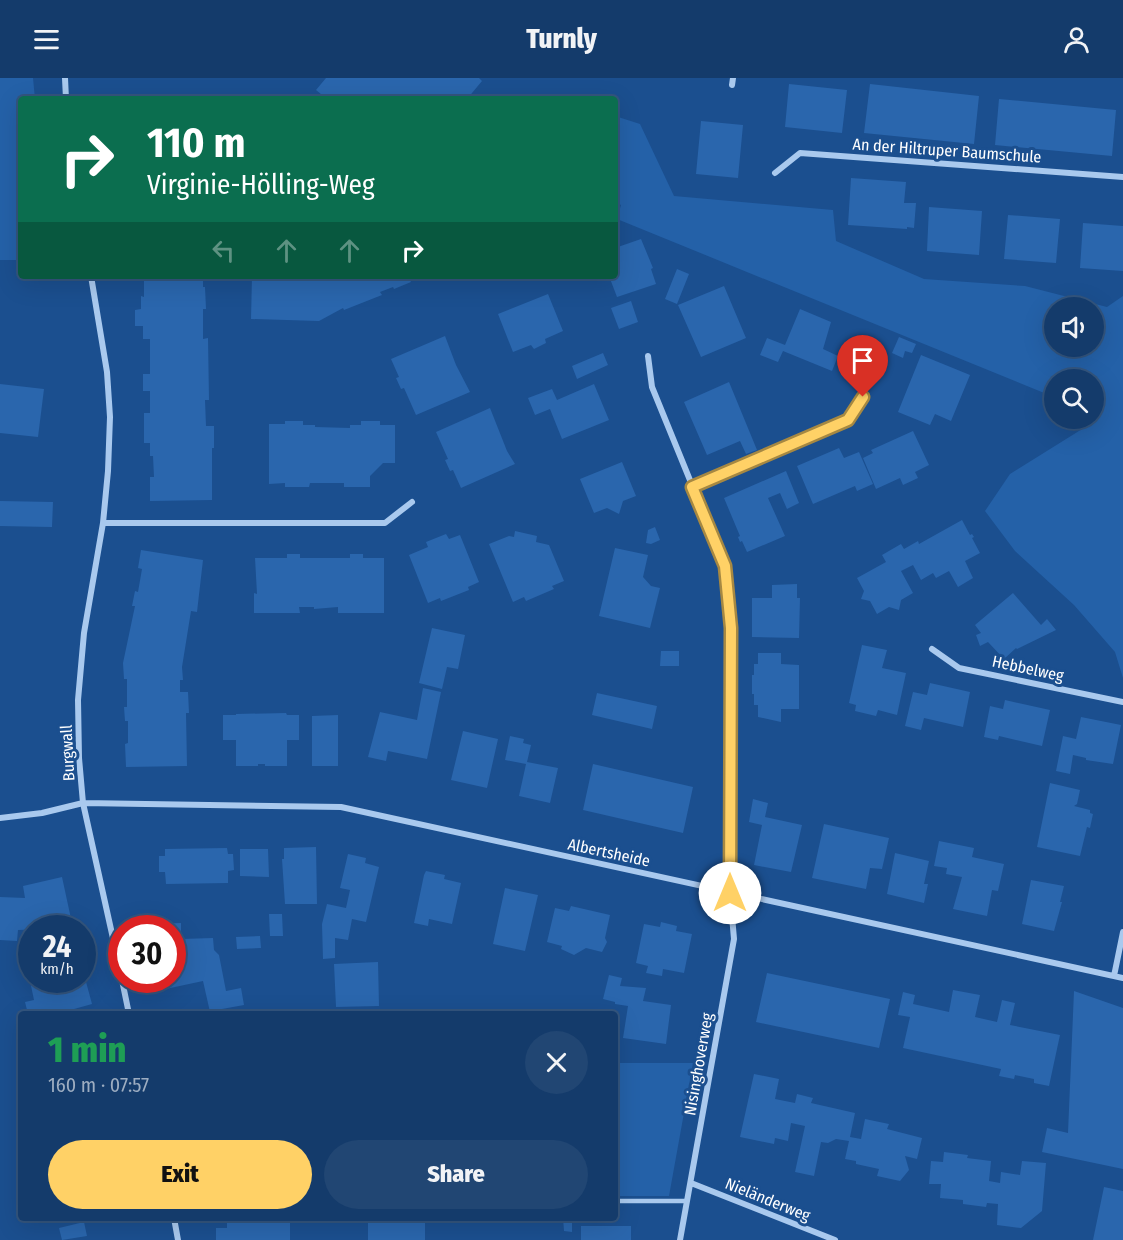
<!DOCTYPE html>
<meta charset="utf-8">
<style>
body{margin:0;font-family:"Fira Sans Condensed",sans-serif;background:#214673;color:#f1f3f6;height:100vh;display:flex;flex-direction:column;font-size:22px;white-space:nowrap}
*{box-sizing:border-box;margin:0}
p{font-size:20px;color:#9dadc1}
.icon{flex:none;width:33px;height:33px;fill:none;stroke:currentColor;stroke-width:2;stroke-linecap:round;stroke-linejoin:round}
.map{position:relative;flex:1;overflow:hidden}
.panel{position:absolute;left:18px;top:933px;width:600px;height:210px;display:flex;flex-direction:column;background:#143b6b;border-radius:6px;box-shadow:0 6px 24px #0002,0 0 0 2px #33557e}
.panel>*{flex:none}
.hud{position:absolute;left:18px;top:18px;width:600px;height:183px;border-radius:6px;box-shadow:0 6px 24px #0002,0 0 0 2px #33557e;background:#0b6e4f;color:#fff;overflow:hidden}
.tools{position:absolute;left:1044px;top:219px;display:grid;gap:12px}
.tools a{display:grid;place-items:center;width:60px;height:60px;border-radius:50%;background:#143b6b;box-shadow:0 6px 24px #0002,0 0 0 2px #33557e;font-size:30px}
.speed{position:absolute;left:18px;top:837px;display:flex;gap:12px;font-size:30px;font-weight:700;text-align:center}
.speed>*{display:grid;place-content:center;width:78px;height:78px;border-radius:50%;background:#143b6b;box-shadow:0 6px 24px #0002,0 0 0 2px #33557e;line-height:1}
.speed small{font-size:15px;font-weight:400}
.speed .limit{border:9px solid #d22;background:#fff;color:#111}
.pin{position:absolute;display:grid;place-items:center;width:51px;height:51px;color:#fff;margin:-62px -26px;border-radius:50% 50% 50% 0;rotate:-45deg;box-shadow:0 0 6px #0007}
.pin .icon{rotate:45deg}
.me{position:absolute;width:66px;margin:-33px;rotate:0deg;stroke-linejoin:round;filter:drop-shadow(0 0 4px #0008)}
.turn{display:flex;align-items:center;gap:21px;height:126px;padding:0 30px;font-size:27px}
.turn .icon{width:78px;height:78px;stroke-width:2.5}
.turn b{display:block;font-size:42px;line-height:51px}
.lanes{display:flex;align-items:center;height:57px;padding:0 30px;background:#0003;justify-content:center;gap:30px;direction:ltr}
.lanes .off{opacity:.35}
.round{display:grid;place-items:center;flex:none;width:63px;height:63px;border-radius:32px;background:#214673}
.overview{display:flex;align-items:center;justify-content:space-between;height:102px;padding:0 30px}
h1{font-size:36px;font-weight:800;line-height:45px;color:#1e9e55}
.cta{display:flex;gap:12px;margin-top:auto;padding:12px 30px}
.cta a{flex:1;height:69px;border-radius:36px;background:#ffd166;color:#111;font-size:24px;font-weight:800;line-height:69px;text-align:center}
.cta a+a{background:#214673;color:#f1f3f6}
header{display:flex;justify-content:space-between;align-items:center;height:78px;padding:0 30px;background:#143b6b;font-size:27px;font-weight:800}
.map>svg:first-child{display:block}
</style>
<header><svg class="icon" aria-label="menu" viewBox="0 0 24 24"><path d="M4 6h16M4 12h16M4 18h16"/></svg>Turnly<svg class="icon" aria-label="person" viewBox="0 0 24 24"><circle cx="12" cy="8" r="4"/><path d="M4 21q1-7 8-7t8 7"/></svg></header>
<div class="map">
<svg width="1123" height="1162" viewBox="0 0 1123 1162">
<rect width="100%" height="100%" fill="#1b4f8f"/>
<path fill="#2461a8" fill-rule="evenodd" d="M0 0H33L35 21H21V182H0Z
M615 38 640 46 674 118 833 132 836 163 924 201 1025 208 1107 229 1123 218V600L1115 574 1074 527 1015 473 985 433 1010 396 1087 348 1083 341 1094 340V302H1054V319L617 141 621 127 615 124ZM1054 230H1094V268H1054Z
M619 985H693L669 1118H618Z"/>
<path fill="#2a66ad" d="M326 0H479L482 3 467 21H419L415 17 381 21H327L316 12Z
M789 6 847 12 842 55 785 49Z
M870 6 979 18 974 66 864 55Z
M999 21 1116 32 1112 78 995 67Z
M701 43 743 47 738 100 696 96Z
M851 100 906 104 904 125H916L914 150 907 149V151L848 147Z
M929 129 982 133 979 177 927 173Z
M1008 137 1060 141 1056 185 1004 181Z
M1083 145 1123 148V193L1080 190Z
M641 161 653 190 651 191 656 206 617 219 609 198H615V170Z
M677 191 689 196 677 226 665 221Z
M144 198H203V209H205L206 231H203V261L208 260 209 322H205L206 348H214V370H212V422L150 423V399H154L153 378H150V365H144V335H150V313H143V296H150V261H143V248H135V232L141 231V218L144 219Z
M252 198H418L410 202 411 204 394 211 393 209 380 214 382 217 344 232 343 230 319 243 251 241Z
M724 208 746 260 701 279 678 227Z
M548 216 563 253 545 261 546 265 534 271 531 267 513 274 498 236Z
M631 223 638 244 619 251 611 230Z
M800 231 831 244 823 271 838 278 832 293 783 273 778 284 760 277 767 260 785 267Z
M445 258 456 287 470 314 416 337 404 310 401 311 396 300 399 299 391 281Z
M899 259 916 266 912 275 905 273 903 280 892 275Z
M603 275 608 287 577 301 572 288Z
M921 277 970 297 951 343 935 336 930 347 898 334Z
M729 304 757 372 746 376 740 363 707 377 684 324Z
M0 306 44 311 38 359 0 355Z
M594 306 609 342 562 361 550 331 535 337 528 320 552 311 557 322Z
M490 330 507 373 515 386 461 410 453 392 450 393 445 382 448 381 436 354Z
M285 343H303V347H315V349L350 350V347H361V343H380V347H395V385H383L370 398V409H344V405H310L309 409H285V405L269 406V346H285Z
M913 353 929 387 915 394 918 400 903 407 900 400 876 411 863 380 873 375 871 372Z
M839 370 844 380 859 374 873 406 857 413 855 408 813 426 797 388Z
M622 384 636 418 623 423 619 436 607 430 594 435 580 401Z
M786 393 799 425 787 431 780 415 768 420 785 458 747 474 742 463 740 464 738 459 740 458 724 420Z
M0 423 53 424 52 449 0 448Z
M962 442 970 457 972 456 974 459 972 460 980 475 965 483 973 500 958 509 949 493 936 500 933 495 921 502 913 487 901 493 913 515 901 522 899 532 889 529 877 536 870 523 861 521 864 513 857 500 886 484 882 477 901 466 904 471 918 463 919 466Z
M655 449 660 462 651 466 646 465 648 452Z
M515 453 537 458 536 464 549 467 564 503 552 508 554 511 526 523 524 519 513 524 489 466 509 458 514 459Z
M446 456 449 461 460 457 479 504 468 509 469 512 441 523 440 520 428 525 409 477 428 469 426 464Z
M615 470 648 477 643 499 651 508 660 510 650 550 599 538Z
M141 472 203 482 197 534 191 533 182 589 183 602H180V614H188L189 635H186L187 688 126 689 125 666 128 665V643H125L124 629H127V601H124L123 585 135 528H132L135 513 138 514 142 491 138 490Z
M287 476H300V480H350V476H363V480H384V535H338V529L314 531V529H299L300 535H254V515L257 516 255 480H287Z
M797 506V520H800L799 560 752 559V520H772V507Z
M1013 515 1041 547 1047 541 1056 552 1017 571 1016 570 1004 581 988 564 980 568 976 557 981 555 975 547Z
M432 550 465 557 458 591 447 589 442 611 419 605Z
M862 567 887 572 882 590 906 595 897 637 878 632 876 638 855 633 856 627 849 625Z
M661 573H679V588H660Z
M758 575H781V586L799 587V631H781V644L758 639V627H754V616H752V597H754V586H758Z
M930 605 970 614 963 649 924 640 921 652 905 648 913 614 927 617Z
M423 610 441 614 427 681 388 673 386 683 368 679 380 634 417 642Z
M597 615 657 628 652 651 592 637Z
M1005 622 1050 632 1042 668 999 658 998 662 984 659 990 628 1003 631Z
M286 635 287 637H299V662H287V688H265V686H258V688H236V662H223V637H236V636Z
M338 637V688H312V638Z
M1081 639 1121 647 1113 686 1086 682V680L1073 677 1070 696 1056 693 1063 658 1076 661Z
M463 653 498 661 487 710 451 702Z
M510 658 524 661 523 665 531 667 527 684 558 690 550 725 519 718 526 686 505 682Z
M593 686 693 709 683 755 583 732Z
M1050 705 1080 712 1077 726 1074 728 1090 732V735L1093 736 1090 750 1087 749 1080 778 1037 769Z
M753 721 768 725 765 739 802 747 791 794 754 787 762 747 749 744Z
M824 746 889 760 882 791 870 790 866 811 812 800Z
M939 763 974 770 972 779 1004 786 998 813 992 812 987 838 953 831 962 799 946 796 947 790 934 788Z
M316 769 317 826H285L282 781H284V770Z
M227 770 228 776H233L234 792 228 793V805L166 806 165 794H159V778H165V771Z
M240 771H268L269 799 240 798Z
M895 775 929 783 924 806H928L924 825 887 816Z
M348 776 366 780 365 785 379 789 366 844 352 841 348 862 335 860V880L323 881 322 846 327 826 346 830 350 812 340 810Z
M426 793 445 797 444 801 461 805 452 846 429 841 428 848 414 845 424 797Z
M62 799 73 850 18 852 17 863 0 862V819L25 820 23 808Z
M1031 802 1064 808 1060 824H1062L1054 853 1022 846Z
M505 810 538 817 525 873 493 866Z
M571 828 610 837 605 860 607 864 602 874 586 870 574 877 561 871 562 868 547 864 555 830 569 833Z
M269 836H282L283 858H270Z
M661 844 677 848 676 853 692 856 684 895 663 891 662 898 646 895 648 888 636 885 644 846 660 849Z
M181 845V861L213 860 214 872 219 877 226 913 241 910 244 927 222 931 223 936H203L210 934 203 903 161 912 159 902H172V850H155V846Z
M260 858 261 870 237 871 236 859Z
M378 884 379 928 336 929 334 886Z
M82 889 92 926 67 933 28 936 25 924 34 922 30 903 39 902H82Z
M767 895 890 921 879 970 756 944Z
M609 897 622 900 620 908 646 910 643 923 671 927 666 966 623 960 628 928 615 926V924L603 921Z
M953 912 980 917 975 939 997 944 1002 922 1015 925 1010 947 1060 957 1049 1008 1034 1005V1001L1015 997 1014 1001 999 998 1001 991 903 970 910 939 898 937 903 914 915 917 913 926 949 934Z
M1074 913 1123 930V1091L1042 1074 1047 1050 1068 1055Z
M754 996 779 1001 775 1021 795 1025 797 1016 813 1020 811 1025 855 1035 850 1059 861 1061 865 1041 889 1046 887 1051 922 1060 917 1081 905 1078 909 1092 900 1103 877 1098 879 1091 856 1086V1083L845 1081 849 1063 836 1061 828 1065 821 1064 814 1098 795 1094 805 1048 791 1045 788 1063 775 1060 774 1066 740 1059Z
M944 1074 968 1077 967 1080 991 1083 989 1103 1000 1105 1001 1094 1020 1097 1022 1083 1046 1085 1042 1133 1021 1150 997 1147 998 1126 987 1125 986 1129 963 1126V1122L940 1120 941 1106H929L931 1083 943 1084Z
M1104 1109 1123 1113V1162H1093Z
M410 1140H425V1162H368V1144H410Z
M563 1140H585V1143H572V1154L564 1153Z
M84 1144 87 1158 62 1162 59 1150Z
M227 1144H290V1162H216V1150H227Z
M581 1148H631V1162H581Z"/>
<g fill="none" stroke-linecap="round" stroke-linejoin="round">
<path stroke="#a9c9ee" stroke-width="4.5" d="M615 1123H687"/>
<path stroke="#a9c9ee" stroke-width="6" d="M65 0 66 21
M732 7 733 0
M775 95 800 75 1123 99
M91 198 107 294 110 339 108 393 103 445 84 555 78 622 79 680 83 725 122 901
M648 278 652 309 725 488 731 550 730 815 734 861 680 1162
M692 409 848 342 863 319
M103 445H385L412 424
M932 571 959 590 1123 624
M0 740 42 735 83 725 341 729 1123 900
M1114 898 1123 854
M122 902 129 936
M691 1105 835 1162
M174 1140 178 1162"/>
</g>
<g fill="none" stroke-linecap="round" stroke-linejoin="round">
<g stroke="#a68842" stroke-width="15">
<path id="route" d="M730 815 731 550 725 488 692 409 848 342 863 319"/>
</g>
<use href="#route" stroke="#ffd166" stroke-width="10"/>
</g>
<g text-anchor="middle" stroke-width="6" stroke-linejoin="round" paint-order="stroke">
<g font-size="16" fill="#fff" stroke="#1b4f8f">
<text transform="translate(947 72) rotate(4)" y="6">An der Hiltruper Baumschule</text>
<text transform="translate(1028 590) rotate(12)" y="6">Hebbelweg</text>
<text transform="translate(67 675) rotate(-93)" y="6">Burgwall</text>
<text transform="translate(609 774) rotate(12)" y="6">Albertsheide</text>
<text transform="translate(698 986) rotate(-80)" y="6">Nisinghoverweg</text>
<text transform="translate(768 1121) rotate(22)" y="6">Nieländerweg</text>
</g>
</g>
</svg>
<div class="tools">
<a><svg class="icon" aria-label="sound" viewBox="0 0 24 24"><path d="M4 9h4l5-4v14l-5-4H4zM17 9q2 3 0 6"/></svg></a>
<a><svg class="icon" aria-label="search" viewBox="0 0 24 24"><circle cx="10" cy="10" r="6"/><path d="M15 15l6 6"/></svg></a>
</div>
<div class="speed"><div>24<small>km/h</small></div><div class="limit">30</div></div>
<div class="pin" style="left:863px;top:319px;background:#d93025"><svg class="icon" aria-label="arrive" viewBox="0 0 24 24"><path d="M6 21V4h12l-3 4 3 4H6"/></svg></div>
<svg class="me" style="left:730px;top:815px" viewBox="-20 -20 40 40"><circle r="19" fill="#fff"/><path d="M0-13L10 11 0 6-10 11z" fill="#ffd166"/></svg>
<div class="hud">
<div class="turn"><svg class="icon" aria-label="right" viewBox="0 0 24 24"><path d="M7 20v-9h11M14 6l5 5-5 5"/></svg><div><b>110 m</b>Virginie-Hölling-Weg</div></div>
<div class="lanes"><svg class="icon off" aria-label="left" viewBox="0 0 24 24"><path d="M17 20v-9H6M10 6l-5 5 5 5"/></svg><svg class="icon off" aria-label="ahead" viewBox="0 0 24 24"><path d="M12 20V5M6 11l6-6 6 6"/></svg><svg class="icon off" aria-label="ahead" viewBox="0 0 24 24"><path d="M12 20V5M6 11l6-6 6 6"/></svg><svg class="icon" aria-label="right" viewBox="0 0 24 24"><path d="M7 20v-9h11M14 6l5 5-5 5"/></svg></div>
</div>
<section class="panel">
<div class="overview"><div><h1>1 min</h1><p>160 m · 07:57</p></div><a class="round"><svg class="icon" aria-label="close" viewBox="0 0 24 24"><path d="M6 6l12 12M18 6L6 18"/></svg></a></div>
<div class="cta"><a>Exit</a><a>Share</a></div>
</section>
</div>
